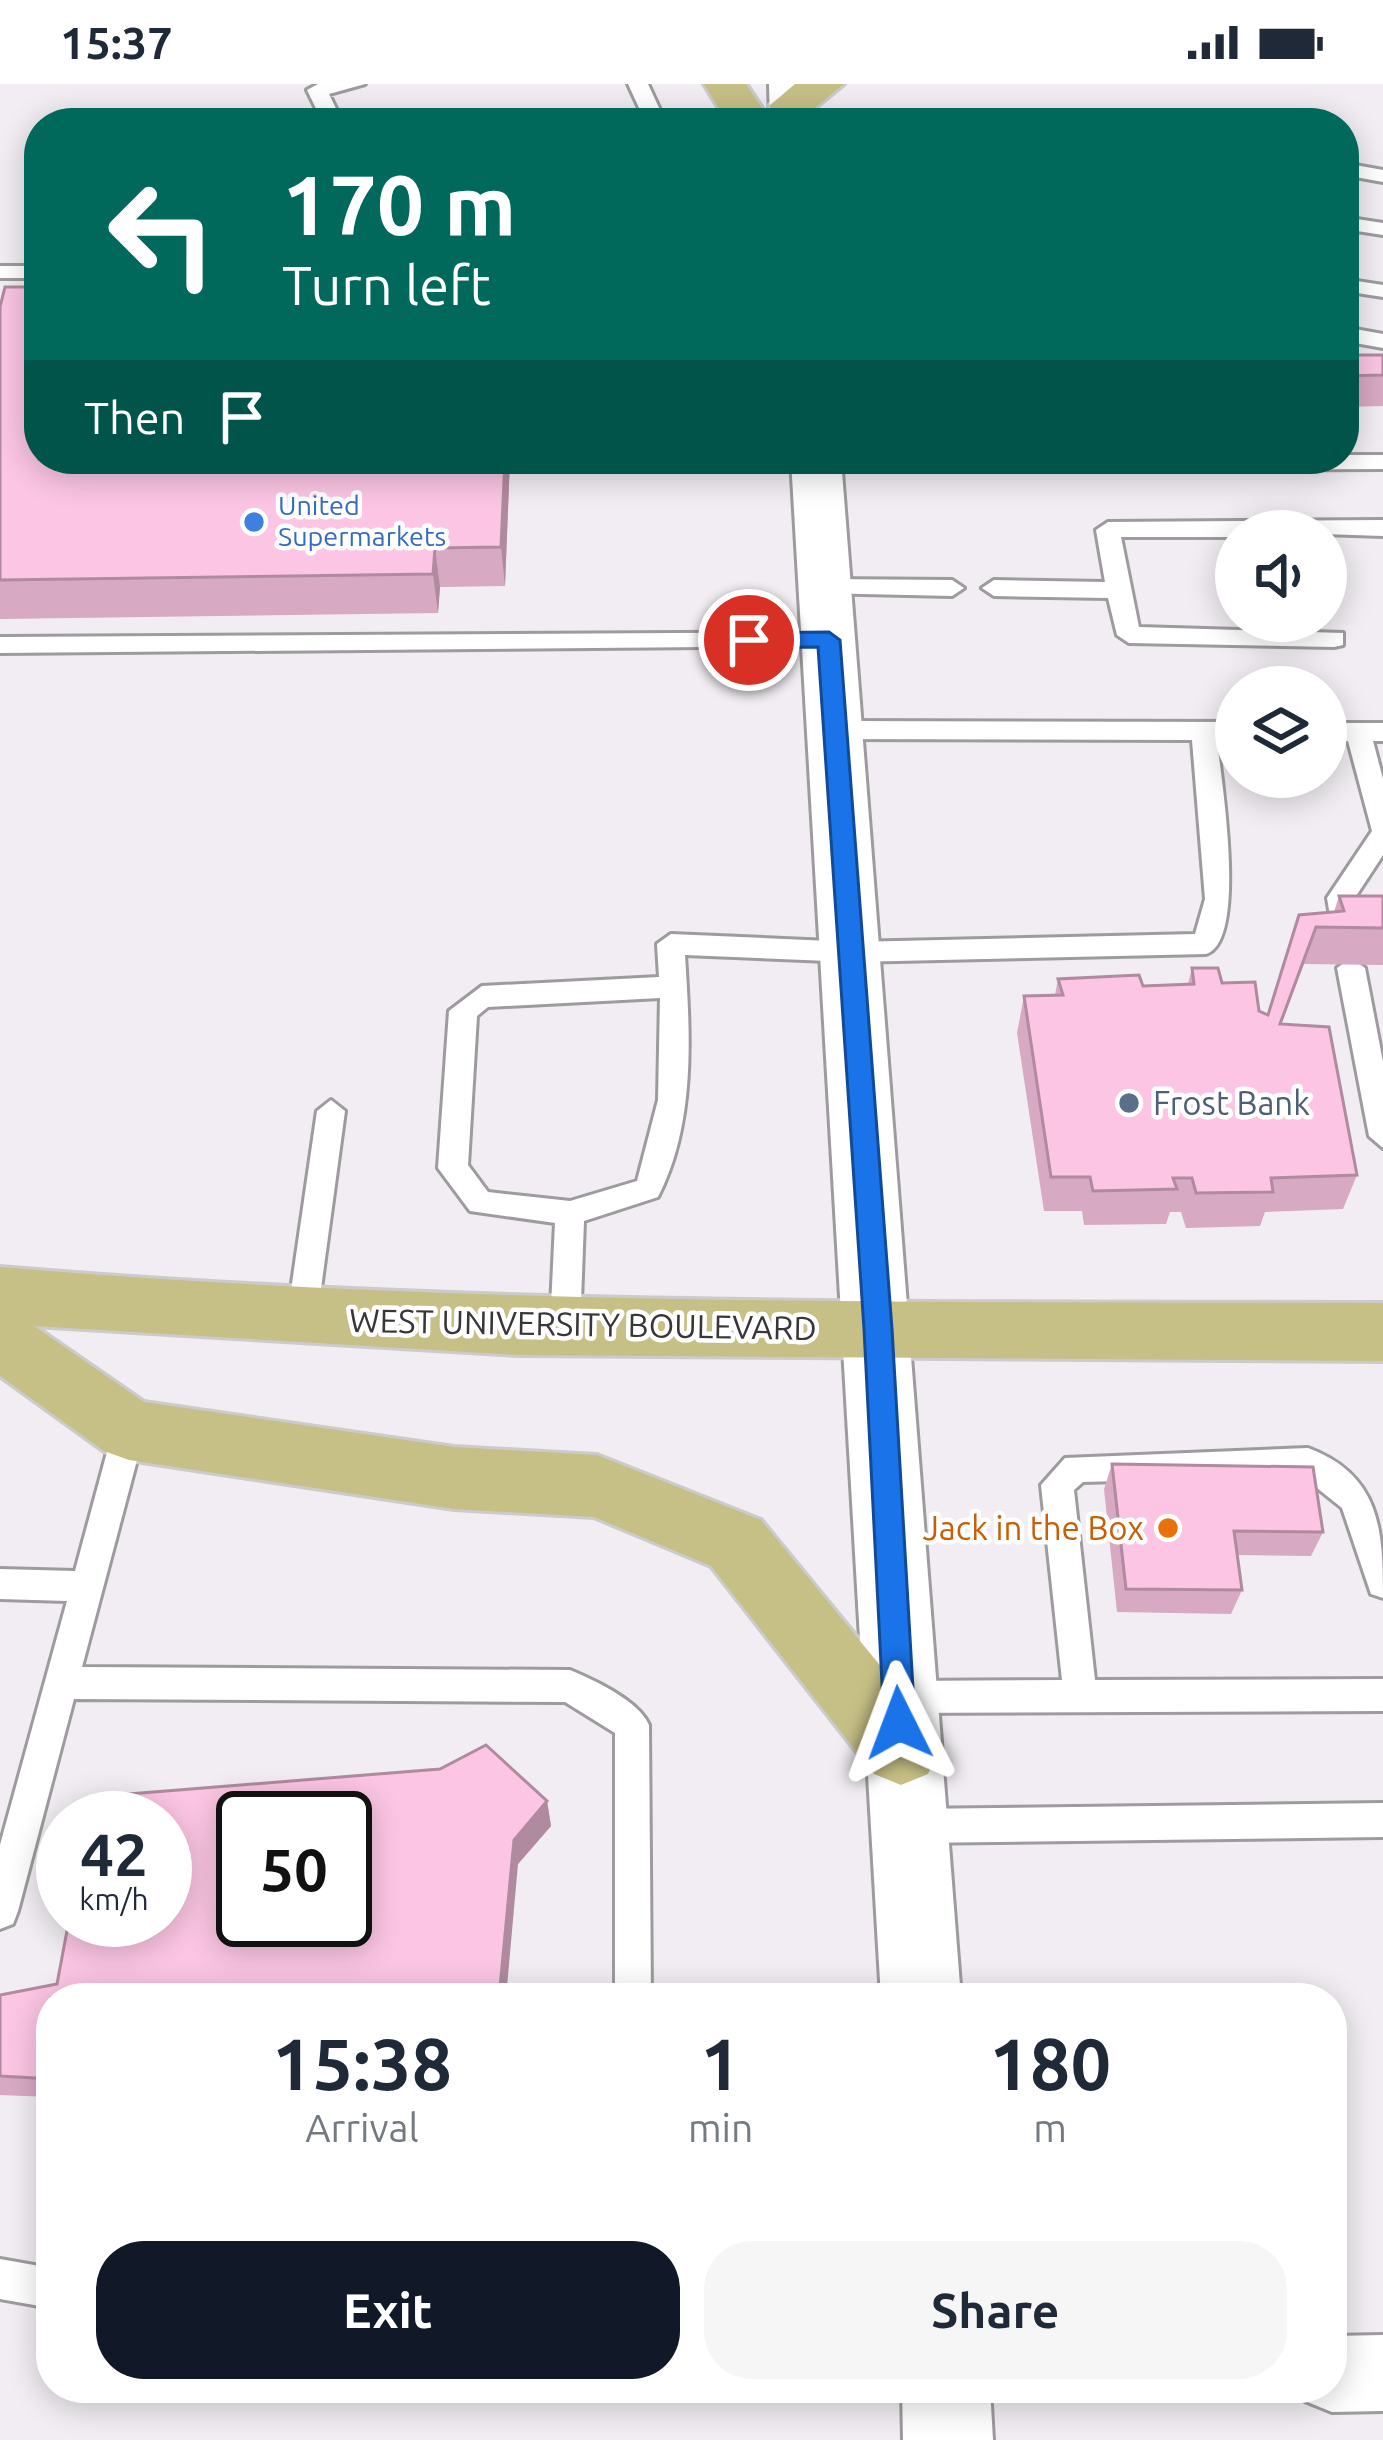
<!DOCTYPE html>
<style>
body{margin:0;font-family:Ubuntu,sans-serif;background:#f6f6f7;color:#1f2937;height:100vh;display:flex;flex-direction:column;font-size:45px;white-space:nowrap}
*{box-sizing:border-box;margin:0}
p{font-size:39px;color:#747a83}
.icon{flex:none;width:66px;height:66px;fill:none;stroke:currentColor;stroke-width:2;stroke-linecap:round;stroke-linejoin:round}
.map{position:relative;flex:1;overflow:hidden}
.panel{position:absolute;left:36px;top:1899px;width:1311px;height:420px;display:flex;flex-direction:column;background:#fff;border-radius:48px;box-shadow:0 6px 30px #0003}
.panel>*{flex:none}
.top-card{position:absolute;left:24px;top:24px;width:1335px;height:366px;border-radius:48px;box-shadow:0 6px 30px #0003;background:#00695c;color:#fff;overflow:hidden}
.tools{position:absolute;left:1215px;top:426px;display:grid;gap:24px}
.tools a{display:grid;place-items:center;width:132px;height:132px;border-radius:50%;background:#fff;box-shadow:0 6px 30px #0003;font-size:60px}
.speed{position:absolute;left:36px;top:1707px;display:flex;gap:24px;font-size:60px;font-weight:700;text-align:center}
.speed>*{display:grid;place-content:center;width:156px;height:156px;border-radius:50%;background:#fff;box-shadow:0 6px 30px #0003;line-height:1}
.speed small{font-size:30px;font-weight:400}
.speed .limit{border:6px solid #111;border-radius:18px;background:#fff;color:#111}
.pin{position:absolute;display:grid;place-items:center;width:102px;height:102px;color:#fff;margin:-51px;border:6px solid #fff;border-radius:50%;box-shadow:0 3px 12px #0007}
.me{position:absolute;width:132px;margin:-66px;rotate:357deg;stroke-linejoin:round;filter:drop-shadow(0 0 9px #0008)}
.turn{display:flex;align-items:center;gap:42px;height:252px;padding:0 60px;font-size:54px}
.turn .icon{width:156px;height:156px;stroke-width:2.5}
.turn b{display:block;font-size:84px;line-height:102px}
.then{display:flex;align-items:center;height:114px;padding:0 60px;background:#0003;gap:24px;font-size:45px}
.eta{display:flex;justify-content:space-evenly;align-items:center;height:204px;text-align:center}
.eta b{font-size:72px;font-weight:700;line-height:84px}
.action{display:flex;gap:24px;margin-top:auto;padding:24px 60px}
.action a{flex:1;height:138px;border-radius:48px;background:#111827;color:#fff;font-size:48px;font-weight:700;line-height:138px;text-align:center}
.action a+a{background:#f6f6f7;color:#1f2937}
.status{display:flex;justify-content:space-between;align-items:center;height:84px;padding:0 60px;background:#fff;direction:ltr}
.status svg{height:33px;fill:currentColor}
.map>svg:first-child{display:block}
</style>
<div class="status"><b>15:37</b><svg viewBox="0 0 49 12"><path d="M0 12V9h3v3zM5 12V6h3v6zM10 12V3h3v9zM15 12V0h3v12zM26 1h20v11H26zM47 4h2v5h-2z"/></svg></div>
<div class="map">
<svg width="1383" height="2356" viewBox="0 0 1383 2356">
<rect width="100%" height="100%" fill="#f1edf2"/>
<g fill="none" stroke-linecap="round" stroke-linejoin="round">
<g stroke="#9e9b9f" stroke-width="6">
<path id="lane" d="M318 0H365L329 10 343 39H323L307 6Z
M628 0H648L666 39H646Z
M1344 79 1383 86V98L1344 91Z
M1344 133 1383 139V151L1344 145Z
M0 182H39V194H0Z
M1344 195 1383 201V213L1344 207Z
M1344 243 1383 250V264L1344 257Z
M1344 371H1383V385L817 387 806 380 809 375H1344Z
M1383 436V452L1236 447V453H1121L1139 543 1343 549V561L1334 563 1129 559 1117 551 1108 514 994 512 982 504 994 496 1105 498 1096 446 1108 438Z
M826 495 952 496 964 504 952 512 818 509V497Z
M829 548 838 550V562L0 569V553Z
M836 637 1236 638V656H1217C1221 694 1248 857 1206 870L852 878 685 871C690 951 696 1039 658 1113L584 1137 580 1244 576 1253 565 1257 554 1253 550 1244 555 1139 470 1127 438 1084 449 927 482 902 659 893 657 860 671 850 852 858 1195 850 1205 815 1192 656 836 655 823 646ZM660 914 658 1016 637 1097 570 1117 488 1108 468 1081 477 932 488 923Z
M1326 639H1383V657H1373L1383 695V771L1354 815 1361 849 1347 859 1333 849 1327 814 1372 747 1348 657H1326Z
M1351 874 1365 884 1383 978V1064L1369 1052 1337 884Z
M331 1016 345 1027 317 1234 313 1243 302 1247 291 1243 287 1234 317 1027Z
M129 1332 140 1336 145 1346 82 1583 570 1586C594 1596 639 1617 649 1641L651 1914H615V1649L565 1618 74 1615 18 1827 13 1840 0 1845V1761L67 1517 0 1515V1485L75 1487 113 1346 118 1336Z
M1308 1364C1381 1391 1383 1447 1383 1514L1371 1510 1342 1424 1302 1392 1083 1398 1074 1406 1095 1596 1383 1595V1627L898 1629 886 1624 881 1613 886 1602 898 1597 1062 1596 1041 1401 1065 1374Z
M1383 1719V1753L910 1759 898 1754 892 1742 898 1730 910 1725Z
M0 2175 51 2184V2224L0 2215Z"/>
</g>
<g stroke="#9e9b9f" stroke-width="6">
<path id="street" d="M1383 2251V2327L1332 2328 1305 2317 1300 2304H1332V2252Z"/>
</g>
<g stroke="#9e9b9f" stroke-width="6">
<path id="secondary" d="M769 0H811L814 39H770Z
M791 375H841L961 1914H881Z
M902 2304H990L993 2356H903Z"/>
</g>
<g stroke="#cbcbcb" stroke-width="6">
<path id="primary" d="M704 0H746L772 39H728Z
M795 0H844L806 31H776L769 22Z
M0 1183C461 1222 921 1218 1383 1219V1277L518 1271 34 1242 144 1318 454 1363 597 1371 761 1436 928 1640 939 1665 928 1690 901 1701 874 1690 711 1482 594 1433 454 1425 129 1376 104 1367 0 1292Z"/>
</g>
<use href="#lane" fill="#fff" fill-rule="evenodd"/>
<use href="#street" fill="#fff" fill-rule="evenodd"/>
<use href="#secondary" fill="#fff" fill-rule="evenodd"/>
<use href="#primary" fill="#c6bf86" fill-rule="evenodd"/>
</g>
<path fill="#d8a9c3" d="M0 223 39 375H510L505 502 440 503 438 529 0 535Z
M1344 271H1383V322L1344 323Z
M1108 375H1203L1108 376Z
M1339 812H1383V881L1304 880 1281 941 1357 1091 1343 1125 1265 1128 1260 1142 1186 1144 1181 1128H1170L1166 1140 1084 1141 1082 1127H1044L1017 949 1024 912 1055 911 1058 895 1143 902 1188 900 1192 884 1222 899 1259 927 1267 931 1299 831 1334 828Z
M1112 1380 1323 1448 1311 1472 1237 1471 1242 1506 1231 1530 1117 1528 1104 1405Z
M547 1717 551 1742 518 1780 51 1914V2058L49 2056 50 2013 0 2011V1911L57 1900Z"/>
<path fill="#b08a9f" d="M505 375H510L505 502 501 463Z
M435 464 440 503 438 529 433 490Z
M547 1717 551 1742 518 1780 506 1914H499L514 1756Z"/>
<path fill="#fbc5e3" stroke="#b08a9f" stroke-width="3" fill-rule="evenodd" d="M5 203H39V375H505L501 463 435 464 433 490 0 496V223Z
M1344 271H1383V291L1344 292Z
M1339 812H1383V844L1316 843 1280 940 1329 943 1357 1091 1271 1094 1273 1108 1196 1109 1192 1094H1173L1177 1105 1093 1107 1090 1093H1051L1024 912 1063 911 1058 895 1139 891 1143 902 1194 900 1192 884H1218L1222 899 1255 898 1259 927 1268 931 1299 831 1344 827Z
M1112 1380 1313 1383 1323 1448 1234 1447 1242 1506 1126 1505Z
M486 1661 547 1717 514 1756 499 1914H51V2056H49L51 1995 0 1992V1911L57 1900 69 1836H165V1734H88L92 1713 440 1685ZM243 1734H345V1836H243Z"/>
<path fill="#1a73e8" stroke="#114b97" stroke-width="3" d="M829 548 840 556 892 1245 915 1639 910 1649 899 1654 888 1649 884 1639 864 1245 818 563 749 564 738 556 749 549Z"/>
<circle fill="#3f7fe0" stroke="#fff" stroke-width="4.5" cx="254" cy="438" r="12"/>
<circle fill="#5c6f8a" stroke="#fff" stroke-width="4.5" cx="1129" cy="1019" r="12"/>
<circle fill="#e8710a" stroke="#fff" stroke-width="4.5" cx="1168" cy="1444" r="12"/>
<g text-anchor="middle" stroke-width="9" stroke-linejoin="round" paint-order="stroke">
<g font-size="27" fill="#366cbe" stroke="#fff" text-anchor="start">
<text x="278" y="431">United<tspan x="278" dy="31">Supermarkets</tspan></text>
</g>
<g font-size="33" fill="#4e5e75" stroke="#fff" text-anchor="start">
<text x="1153" y="1031">Frost Bank</text>
</g>
<g font-size="33" fill="#383638" stroke="#fff">
<text transform="translate(583 1240) rotate(1)" y="12">WEST UNIVERSITY BOULEVARD</text>
</g>
<g font-size="33" fill="#c56008" stroke="#fff" text-anchor="end">
<text x="1144" y="1456">Jack in the Box</text>
</g>
</g>
</svg>
<div class="tools">
<a><svg class="icon" aria-label="sound" viewBox="0 0 24 24"><path d="M4 9h4l5-4v14l-5-4H4zM17 9q2 3 0 6"/></svg></a>
<a><svg class="icon" aria-label="layers" viewBox="0 0 24 24"><path d="M12 4l9 5-9 5-9-5zM3 14l9 5 9-5"/></svg></a>
</div>
<div class="speed"><div>42<small>km/h</small></div><div class="limit">50</div></div>
<div class="pin" style="left:749px;top:556px;background:#d93025"><svg class="icon" aria-label="arrive" viewBox="0 0 24 24"><path d="M6 21V4h12l-3 4 3 4H6"/></svg></div>
<svg class="me" style="left:899px;top:1639px" viewBox="-20 -20 40 40"><path d="M0-17L14 15 0 8-14 15z" fill="#1a73e8" stroke="#fff" stroke-width="4"/></svg>
<div class="top-card">
<div class="turn"><svg class="icon" aria-label="left" viewBox="0 0 24 24"><path d="M17 20v-9H6M10 6l-5 5 5 5"/></svg><div><b>170 m</b>Turn left</div></div>
<div class="then">Then<svg class="icon" aria-label="arrive" viewBox="0 0 24 24"><path d="M6 21V4h12l-3 4 3 4H6"/></svg></div>
</div>
<section class="panel">
<div class="eta">
<div><b>15:38</b><p>Arrival</p></div>
<div><b>1</b><p>min</p></div>
<div><b>180</b><p>m</p></div>
</div>
<div class="action"><a>Exit</a><a>Share</a></div>
</section>
</div>
